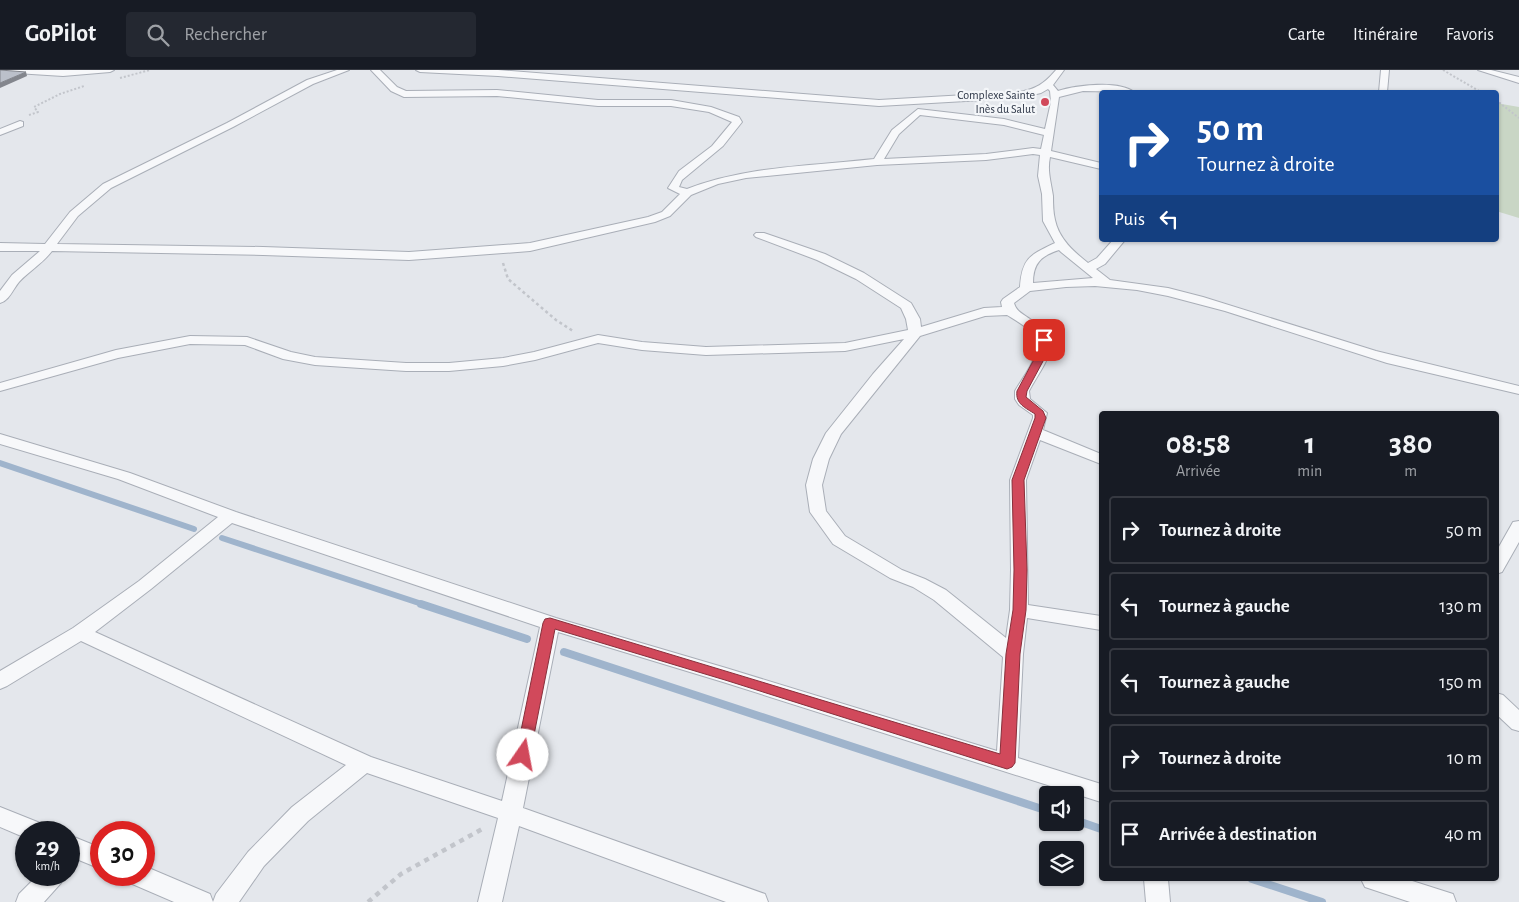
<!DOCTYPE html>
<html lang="fr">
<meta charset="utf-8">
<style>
body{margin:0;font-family:"Alegreya Sans",sans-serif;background:#242831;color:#f1f3f6;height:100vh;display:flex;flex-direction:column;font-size:19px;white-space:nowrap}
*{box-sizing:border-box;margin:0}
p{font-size:16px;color:#9ea1a6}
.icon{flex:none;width:28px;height:28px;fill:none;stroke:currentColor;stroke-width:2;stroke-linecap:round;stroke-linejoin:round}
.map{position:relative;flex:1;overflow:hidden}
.details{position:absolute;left:1099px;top:341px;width:400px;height:470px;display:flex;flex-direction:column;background:#171b24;border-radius:5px;box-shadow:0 1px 4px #0004}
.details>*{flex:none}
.top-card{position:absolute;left:1099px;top:20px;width:400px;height:152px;border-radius:5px;box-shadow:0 1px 4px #0004;background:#1a4fa0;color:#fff;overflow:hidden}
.controls{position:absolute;left:1039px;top:716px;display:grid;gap:10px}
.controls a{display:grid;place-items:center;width:45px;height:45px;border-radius:5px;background:#171b24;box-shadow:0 1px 4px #0004;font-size:25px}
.speed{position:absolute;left:15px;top:751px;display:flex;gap:10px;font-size:25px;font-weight:700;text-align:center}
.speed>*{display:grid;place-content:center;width:65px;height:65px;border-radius:50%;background:#171b24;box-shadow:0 1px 4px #0004;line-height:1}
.speed small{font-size:12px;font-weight:400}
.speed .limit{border:8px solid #d22;background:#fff;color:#111}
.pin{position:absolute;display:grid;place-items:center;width:42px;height:42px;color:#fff;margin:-21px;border-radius:10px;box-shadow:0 2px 8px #0006}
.me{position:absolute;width:55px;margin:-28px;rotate:12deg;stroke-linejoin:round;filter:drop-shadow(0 0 4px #0008)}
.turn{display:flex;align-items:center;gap:18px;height:105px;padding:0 15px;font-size:22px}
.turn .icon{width:65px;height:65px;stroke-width:2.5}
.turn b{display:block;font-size:35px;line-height:42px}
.then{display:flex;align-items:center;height:48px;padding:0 15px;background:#0003;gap:10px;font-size:19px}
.eta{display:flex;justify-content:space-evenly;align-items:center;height:85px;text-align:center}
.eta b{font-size:30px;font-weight:600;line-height:35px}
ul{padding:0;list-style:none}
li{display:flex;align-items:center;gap:15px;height:68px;margin:0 10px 8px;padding:0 5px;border:2px solid #363941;border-radius:5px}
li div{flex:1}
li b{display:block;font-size:19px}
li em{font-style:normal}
header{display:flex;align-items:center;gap:30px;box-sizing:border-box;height:70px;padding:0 25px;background:#171b24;border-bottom:1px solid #363941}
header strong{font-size:24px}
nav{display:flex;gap:28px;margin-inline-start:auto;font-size:18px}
.search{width:350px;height:45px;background:#242831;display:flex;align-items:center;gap:12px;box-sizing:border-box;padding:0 18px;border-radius:5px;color:#9ea1a6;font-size:19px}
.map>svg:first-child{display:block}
</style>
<header>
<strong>GoPilot</strong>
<div class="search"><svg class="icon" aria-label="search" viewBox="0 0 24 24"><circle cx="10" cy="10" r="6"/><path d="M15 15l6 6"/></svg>Rechercher</div>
<nav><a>Carte</a><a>Itinéraire</a><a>Favoris</a></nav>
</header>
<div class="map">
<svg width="1519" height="832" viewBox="0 0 1519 832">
<rect width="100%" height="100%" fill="#e4e7ec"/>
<path fill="#c9d6c5" d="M1496 33 1519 37V148L1496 141Z"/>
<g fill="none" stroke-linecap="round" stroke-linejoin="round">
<path stroke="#9fb4cc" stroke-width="6" d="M0 393 194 459
M222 468 425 535"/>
<path stroke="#9fb4cc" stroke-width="8" d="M421 534 527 569
M564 582 1048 741
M1075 750 1101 759
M1252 809 1322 832"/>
<g stroke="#a9aeb7" stroke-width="2">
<path id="minor" d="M0 0H114L110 2 63 6 0 2Z
M337 0H349L313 14 233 57 111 118 78 146 57 174 263 177 409 182 530 173 648 147 662 142 680 124 668 118 679 101 712 76 732 52 709 42 671 36H598L497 26 404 27 391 21 371 0H380L397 17 406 21 497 20 598 30H671L711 37 739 47 742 52 723 76 682 110 679 117 687 119C746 96 811 96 874 89L892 60 918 39 1004 49 1045 59 1051 32 1050 21 1048 19 1041 23 1019 28 879 36 498 6 420 2 416 0H498L879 30 1019 22C1036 19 1044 14 1056 0H1064L1053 15 1058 21C1076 15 1119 10 1134 22L1083 21 1059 27 1051 81 1101 93V99L1050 87C1047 101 1051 112 1053 126 1053 134 1053 142 1055 150 1059 169 1074 182 1088 193L1097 188 1113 170H1125L1105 194 1096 199 1110 210 1168 218 1203 227 1376 281 1519 316V324L1387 293 1225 241 1168 226 1137 220 1095 216 1066 217 1030 221 1014 233C1016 241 1023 244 1030 249 1066 273 1045 291 1029 321L1030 329 1047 343 1043 360 1101 384V394L1040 370 1026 410 1028 535 1101 546V560L1027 548 1023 584 1018 688 1101 714V732L723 612 558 562 523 738 765 824 768 832H726L519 756 502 832H478L498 748 367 703 308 751 264 796 239 832H174L130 813 126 805H144V796L210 824 213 832 216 824 248 782 292 737 346 695 81 571 7 616 0 619V601L73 558 139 511 218 447 118 409 0 374V364L130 403 236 442 556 548 726 598 997 681 1003 587 934 530 913 517 890 508 833 474 810 442 806 415 813 389 826 363 873 304 904 269 845 281 706 285 642 280 598 273 535 290 503 296 449 301H406L315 295 283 289 245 275 190 274 118 288 0 321V313L116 280 190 266 247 267 291 282 315 287 406 293H449L503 288 534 282 598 265 642 272 706 277 845 273 908 260 906 249 901 238 856 209 817 190 756 167 754 165 756 163H764L825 184 864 203 911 233 920 249 921 257 984 238 1002 237 1001 232 1003 229 1020 217C1022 188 1030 185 1055 173L1043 151 1042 124 1038 106 1040 85 1033 84 986 90 877 95 746 108 718 114 691 125 670 146 655 152 530 181 409 190 263 185 52 181C42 194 29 201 19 212 13 219 9 231 0 233V221L12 205 40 181H0V173L45 174 70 142 103 114 227 53 307 10ZM920 45 1004 55 1044 65 1041 79 1033 78 986 84 884 89 899 64ZM1059 180 1061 182 1093 208 1033 213C1033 193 1041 186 1059 180ZM1007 245C1015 250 1024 255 1030 261 1048 278 1024 305 1015 321V329L1019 335 1033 345V348L1010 410 1011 500 1010 540 1006 568 946 520 925 509 902 500 845 466 826 441 822 415 829 389 841 364 920 266 985 246ZM232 453 540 557 502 731 371 687 95 562 151 519Z
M1381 0H1389L1387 22H1379Z
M1478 0H1491L1519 7V13Z
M20 51 23 52V56L0 65V59Z
M1519 451V472L1502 502 1496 504V482L1513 452Z
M1496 623 1503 625 1519 640V661L1512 659 1496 644Z
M0 737 45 755 48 762H26V768L0 757Z
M69 765 101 778V799L69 786Z
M38 805H65L61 813 44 832H16L19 824Z
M1144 809H1168L1170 832H1146Z
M1361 809H1406L1453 824 1456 832H1410L1365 817Z"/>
</g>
<path stroke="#c2c5cb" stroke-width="2" stroke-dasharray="2 2" stroke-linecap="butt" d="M1443 0 1481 22
M120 8 150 0
M1496 30 1519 48
M29 45 38 42 34 37 60 24 84 16"/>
<path stroke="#c2c5cb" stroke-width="2.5" stroke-dasharray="3 3" stroke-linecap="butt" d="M503 193 508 209 556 250 573 261"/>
<path stroke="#c2c5cb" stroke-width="4.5" stroke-dasharray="5 5" stroke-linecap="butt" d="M368 832 401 804 484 758"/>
<use href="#minor" fill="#f7f8fa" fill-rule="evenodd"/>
</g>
<path fill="#83868d" d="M26 2 27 6 0 18V13Z"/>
<path fill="#bbc0ca" stroke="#83868d" d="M0 0 26 2 0 13Z"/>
<path fill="#d1495b" stroke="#882f3b" d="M1044 267 1049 270V280L1027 321 1026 327 1043 341 1046 348 1024 410 1027 500 1026 540 1020 584 1015 693 1012 697 1007 699 725 610 555 559 530 685 528 689 523 691 518 689 516 685 543 553 545 549 550 548 1000 684 1006 584 1013 540 1014 500 1012 410 1035 348V344C1026 338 1015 334 1017 321L1039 280V270Z"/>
<circle fill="#d1495b" stroke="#f4f6f9" stroke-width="2" cx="1045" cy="32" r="5"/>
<g text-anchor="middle" stroke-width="4.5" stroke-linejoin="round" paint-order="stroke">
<g font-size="12" fill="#2b3445" stroke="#f4f6f9" text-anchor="end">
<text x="1035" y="29">Complexe Sainte<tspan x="1035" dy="14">Inès du Salut</tspan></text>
</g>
</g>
</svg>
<div class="controls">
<a><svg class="icon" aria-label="sound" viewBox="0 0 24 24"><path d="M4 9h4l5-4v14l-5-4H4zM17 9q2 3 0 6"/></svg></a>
<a><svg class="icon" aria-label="layers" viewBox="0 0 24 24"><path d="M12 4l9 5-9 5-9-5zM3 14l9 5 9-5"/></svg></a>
</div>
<div class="speed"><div>29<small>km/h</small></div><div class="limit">30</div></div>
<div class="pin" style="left:1044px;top:270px;background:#d93025"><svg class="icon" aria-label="arrive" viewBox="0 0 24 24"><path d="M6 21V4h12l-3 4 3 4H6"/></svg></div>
<svg class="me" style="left:523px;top:685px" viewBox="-20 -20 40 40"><circle r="19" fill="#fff"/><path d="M0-13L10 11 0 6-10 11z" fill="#d1495b"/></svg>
<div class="top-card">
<div class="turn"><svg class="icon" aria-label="right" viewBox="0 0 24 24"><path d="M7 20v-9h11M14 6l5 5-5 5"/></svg><div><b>50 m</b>Tournez à droite</div></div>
<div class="then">Puis<svg class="icon" aria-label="left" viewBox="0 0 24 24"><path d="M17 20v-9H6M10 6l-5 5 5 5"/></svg></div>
</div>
<section class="details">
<div class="eta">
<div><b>08:58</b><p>Arrivée</p></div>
<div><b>1</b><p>min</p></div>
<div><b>380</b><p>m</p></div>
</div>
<ul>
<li><svg class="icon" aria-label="right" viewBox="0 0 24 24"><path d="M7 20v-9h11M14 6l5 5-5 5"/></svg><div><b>Tournez à droite</b></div><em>50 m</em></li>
<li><svg class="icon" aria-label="left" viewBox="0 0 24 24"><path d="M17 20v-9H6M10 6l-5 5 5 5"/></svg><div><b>Tournez à gauche</b></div><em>130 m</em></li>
<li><svg class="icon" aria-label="left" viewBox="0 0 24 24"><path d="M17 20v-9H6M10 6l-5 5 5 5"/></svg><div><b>Tournez à gauche</b></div><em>150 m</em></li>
<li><svg class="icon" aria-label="right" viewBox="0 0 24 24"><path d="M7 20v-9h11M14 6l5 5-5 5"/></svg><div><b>Tournez à droite</b></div><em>10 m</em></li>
<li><svg class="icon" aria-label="arrive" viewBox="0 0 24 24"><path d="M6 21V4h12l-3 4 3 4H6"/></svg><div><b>Arrivée à destination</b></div><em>40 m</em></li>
</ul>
</section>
</div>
